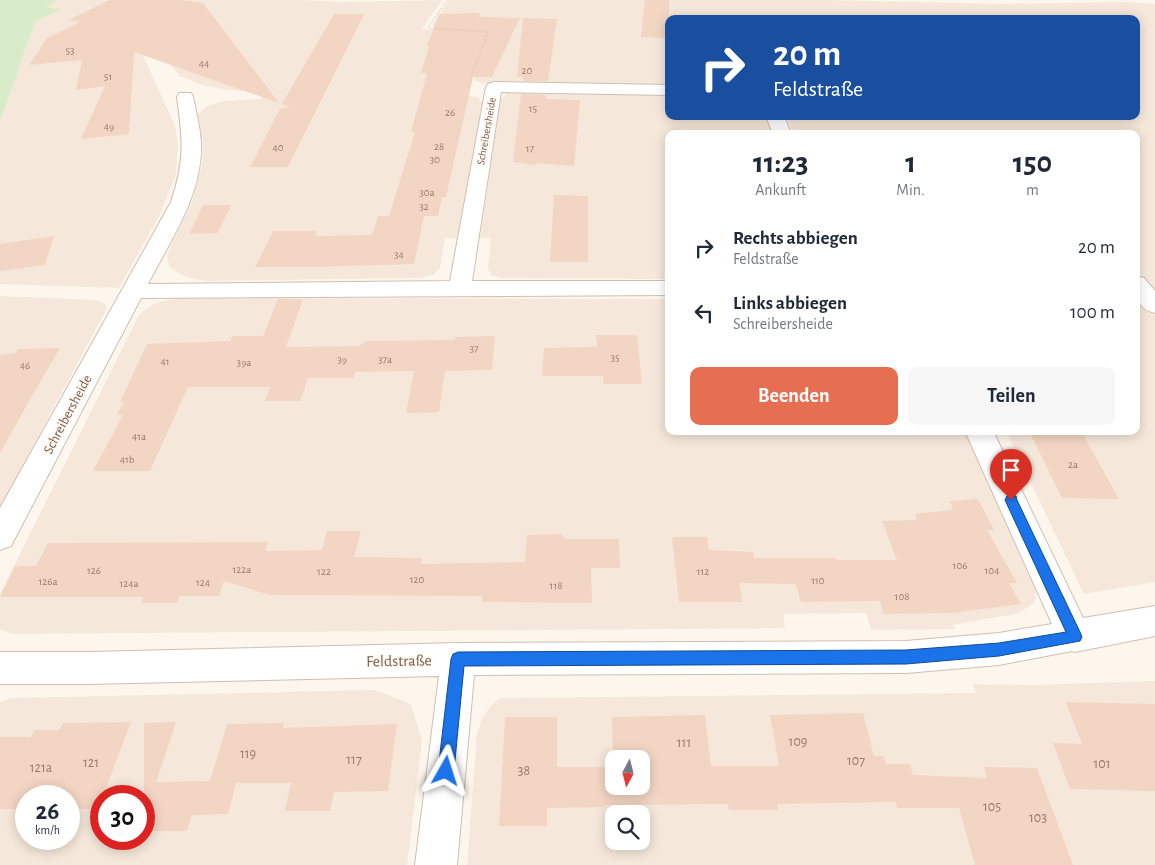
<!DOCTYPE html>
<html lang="de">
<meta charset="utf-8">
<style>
body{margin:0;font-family:"Alegreya Sans",sans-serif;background:#f6f6f7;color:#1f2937;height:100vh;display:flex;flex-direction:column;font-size:19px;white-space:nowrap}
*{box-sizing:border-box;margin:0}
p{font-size:16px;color:#747a83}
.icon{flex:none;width:28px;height:28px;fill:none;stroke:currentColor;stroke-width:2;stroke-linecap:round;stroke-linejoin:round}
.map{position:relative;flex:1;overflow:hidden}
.panel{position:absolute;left:665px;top:130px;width:475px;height:305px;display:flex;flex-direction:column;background:#fff;border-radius:10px;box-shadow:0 2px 12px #0003}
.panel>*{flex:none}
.top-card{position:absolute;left:665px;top:15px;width:475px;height:105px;border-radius:10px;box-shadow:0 2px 12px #0003;background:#1a4fa0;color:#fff;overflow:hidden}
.needle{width:32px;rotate:187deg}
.buttons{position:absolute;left:605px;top:750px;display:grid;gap:10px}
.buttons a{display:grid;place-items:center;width:45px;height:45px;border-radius:10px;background:#fff;box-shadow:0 2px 12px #0003;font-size:25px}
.speed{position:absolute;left:15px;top:785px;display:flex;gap:10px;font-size:25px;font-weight:700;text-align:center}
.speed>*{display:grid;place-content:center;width:65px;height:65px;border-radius:50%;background:#fff;box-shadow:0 2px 12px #0003;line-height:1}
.speed small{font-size:12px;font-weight:400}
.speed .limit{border:8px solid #d22;background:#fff;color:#111}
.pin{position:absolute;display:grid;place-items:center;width:42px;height:42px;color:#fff;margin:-51px -21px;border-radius:50% 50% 50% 0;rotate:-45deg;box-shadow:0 0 5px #0007}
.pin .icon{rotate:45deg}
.me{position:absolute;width:55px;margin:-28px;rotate:6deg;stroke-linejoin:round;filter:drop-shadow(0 0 4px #0008)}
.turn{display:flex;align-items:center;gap:18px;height:105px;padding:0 25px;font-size:22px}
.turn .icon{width:65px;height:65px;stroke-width:2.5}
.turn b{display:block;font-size:35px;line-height:42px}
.eta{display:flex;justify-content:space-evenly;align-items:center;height:85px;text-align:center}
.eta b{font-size:30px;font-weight:700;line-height:35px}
.button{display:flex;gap:10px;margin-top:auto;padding:10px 25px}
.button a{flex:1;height:58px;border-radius:10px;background:#e76f51;color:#fff;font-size:20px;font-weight:700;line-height:58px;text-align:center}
.button a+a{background:#f6f6f7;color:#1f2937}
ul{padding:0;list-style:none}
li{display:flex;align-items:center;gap:15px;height:65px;padding:0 25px}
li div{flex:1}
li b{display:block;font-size:19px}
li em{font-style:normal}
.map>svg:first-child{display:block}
</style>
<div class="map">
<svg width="1155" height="865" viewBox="0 0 1155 865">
<rect width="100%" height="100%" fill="#fdf6ec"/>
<path fill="#f5e8da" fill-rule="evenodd" d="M58 0H301L342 2 442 0 422 29 482 34 466 95 478 97 482 103 457 238H445L440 268 433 275 421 278 205 281 187 277 173 270 169 266 167 255 192 202 202 165 203 140 197 119 198 114 207 106 224 101 260 99 264 92 226 90 199 84 180 76 158 49 142 53 175 126 178 145 176 174 159 216 119 288 0 284V122L35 22 60 9 44 7Z
M449 0H830L1006 4 1128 2 1155 4V582L1084 594 1006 431H1136V134H793L787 116H1136V19H669V86L481 83 475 81 474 79 491 31 432 26Z
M520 91 669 93V116H768L773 134H669V279L501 278 491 275 488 268 491 238H480L501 99 507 93Z
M0 296 95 300 105 303 107 308 0 508Z
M175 298 669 299V431H966L1036 590 1035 602 1019 613 953 625 955 629 871 630 866 613 783 614 785 628 13 634 2 630 0 628V594L139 315 154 304Z
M1155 681V865H467L477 734 482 718 490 707 500 698 976 693 973 684 1034 685ZM614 759H641V786H614ZM614 814H641V841H614Z
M376 690 411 704 422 741 407 865H0V702L12 698ZM26 796H69V839H26ZM101 796H144V839H101Z"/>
<path fill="#d8ecc9" d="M0 0H58L45 7 61 9 35 22 0 122Z"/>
<path fill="#f3d5c3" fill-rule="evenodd" d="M109 0H180L203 3 279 103 134 52 129 134 81 139 105 86 76 90 82 60 29 65 47 38 80 22 69 20Z
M645 0H669V38L641 37Z
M480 13 479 17 520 18 492 77H473L446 197H442L438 216H424L414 264 315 267H255L273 231H317L315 236 372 235 378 216H389L415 132H411L427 73H421L429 47 427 46 439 14Z
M334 14H364L288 167H250L280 109 290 107 282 104Z
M523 18 557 19 548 81H523V77H517Z
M521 94 546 95V99L580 100 574 166 537 163 536 165 513 162Z
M554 195 588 196V262H550Z
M203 205H231L218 233 189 234Z
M54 236 45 265 0 271V244Z
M278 299H303L286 347 359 346 366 341 455 340V337L495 336 492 370 445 371 439 412 406 413 414 371 355 372 353 378H308L300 401H265L270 387H188L150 471H93L123 415H117L124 402H120L147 344 230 341 232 336H263Z
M596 335H637L642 384H604L603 376H542L544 348 597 347Z
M60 348 32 396 0 453V355L16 353 18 349Z
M1029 431H1081L1119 499 1062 498Z
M978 499 994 530H987L1017 583H1009L1021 604 951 613 884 614 880 601 801 602 796 584 739 583 742 602H679L672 537H707L709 550 753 552 754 558H835L836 560H897L882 521 917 520 915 514 953 510 950 501Z
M327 531H361L354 557 422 558 421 564 525 562 527 535 561 534 566 539H619L620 568H591L592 603 482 602V596L270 595 224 581 219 596H180L177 603H141L144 597H0L15 566H36L48 543 268 542 265 551 322 550Z
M1066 702 1155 704V791L1070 789 1053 743 1082 744Z
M863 713 874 756H884L886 764H910L913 775 987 778 984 767 1037 768 1073 865H975L959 808H897L896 802 777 804 778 810H729L728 804 604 805V807L547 808V826H499L505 717H557V767H613L612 717 658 716 705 715 711 766H779L770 715ZM614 759H641V786H614Z
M131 722 98 809H69V796H26V809H0V737H31L34 730H59L63 723Z
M176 722 156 782 210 781 227 724 284 723 283 728 397 724 388 791 334 792 330 811H285L291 783H236L228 814 192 815 187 831H144V723Z"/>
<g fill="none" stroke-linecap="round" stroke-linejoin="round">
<g stroke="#d1beb0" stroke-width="2">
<path id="minor" d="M494 82 669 85V95L501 92 472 281H669V295L141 298 11 546 0 550V508L171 202C185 160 183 140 177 97L179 93H191L193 97C196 112 200 127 201 142 203 195 171 239 148 284L450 281 486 87 488 84Z
M766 116H784L791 134H773Z
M1136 276 1144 278 1155 291V313C1135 308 1136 294 1136 276Z
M965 431H993L1083 618 1155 606V636L1075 652 1072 651 999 665 906 673 474 675 457 865H415L439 676 88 684H0V652H88L458 643 906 641 999 633 1052 624Z"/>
</g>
<path stroke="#d9b8a5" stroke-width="2" stroke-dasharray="0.5 2" stroke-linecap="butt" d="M447 0 428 28 488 32 471 76"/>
<use href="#minor" fill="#fff" fill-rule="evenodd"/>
</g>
<path fill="#1a73e8" stroke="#114b97" d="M1011 495 1016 496 1017 500 1080 632 1082 637 1080 641 999 656 906 664 464 666 454 771 452 777 446 779 440 777 438 771 451 659 453 654 458 652 906 650 999 643 1066 632 1005 500 1007 496Z"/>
<g text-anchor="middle" stroke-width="4" stroke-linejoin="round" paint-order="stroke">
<g font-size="11" fill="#987a6a">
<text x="70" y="54">53</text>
<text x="204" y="67">44</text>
<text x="527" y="74">20</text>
<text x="108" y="80">51</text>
<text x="533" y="112">15</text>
<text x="450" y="116">26</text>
<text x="109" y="130">49</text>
<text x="439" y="150">28</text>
<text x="278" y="151">40</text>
<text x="530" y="152">17</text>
<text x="435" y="163">30</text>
<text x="427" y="196">30a</text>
<text x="424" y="210">32</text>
<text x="399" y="258">34</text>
<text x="474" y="352">37</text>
<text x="615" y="361">35</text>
<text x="342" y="363">39</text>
<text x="385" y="363">37a</text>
<text x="165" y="365">41</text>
<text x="244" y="366">39a</text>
<text x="25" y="369">46</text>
<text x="139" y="440">41a</text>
<text x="127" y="463">41b</text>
<text x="1073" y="468">2a</text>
<text x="960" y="569">106</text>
<text x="242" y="573">122a</text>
<text x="94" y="574">126</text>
<text x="992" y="574">104</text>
<text x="324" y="575">122</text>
<text x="703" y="575">112</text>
<text x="417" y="583">120</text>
<text x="818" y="584">110</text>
<text x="48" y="585">126a</text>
<text x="203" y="586">124</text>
<text x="129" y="587">124a</text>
<text x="556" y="589">118</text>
<text x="902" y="600">108</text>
</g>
<g font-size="11" fill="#7a5c4d" stroke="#fffaf3">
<text transform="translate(486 131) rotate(-80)" y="4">Schreibersheide</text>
</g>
<g font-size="14" fill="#7a5c4d" stroke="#fffaf3">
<text transform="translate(67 414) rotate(-62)" y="5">Schreibersheide</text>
</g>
<g font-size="14" fill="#987a6a">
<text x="798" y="746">109</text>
<text x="684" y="747">111</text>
<text x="248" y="758">119</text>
<text x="354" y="764">117</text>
<text x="856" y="765">107</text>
<text x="91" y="767">121</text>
<text x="1102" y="768">101</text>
<text x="41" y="772">121a</text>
<text x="524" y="775">38</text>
<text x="992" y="811">105</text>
<text x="1038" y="822">103</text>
</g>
<g font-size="16" fill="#7a5c4d" stroke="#fffaf3">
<text transform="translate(399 660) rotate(-1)" y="6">Feldstraße</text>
</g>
</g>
</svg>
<div class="buttons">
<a><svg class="needle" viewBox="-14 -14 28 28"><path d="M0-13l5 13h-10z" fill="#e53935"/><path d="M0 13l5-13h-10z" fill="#747a83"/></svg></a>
<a><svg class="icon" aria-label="search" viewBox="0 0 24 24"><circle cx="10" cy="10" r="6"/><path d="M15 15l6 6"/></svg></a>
</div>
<div class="speed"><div>26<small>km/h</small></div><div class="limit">30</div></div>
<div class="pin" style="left:1011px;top:500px;background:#d93025"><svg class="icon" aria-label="arrive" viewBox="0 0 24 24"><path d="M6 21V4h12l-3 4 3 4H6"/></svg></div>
<svg class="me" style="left:446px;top:771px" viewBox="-20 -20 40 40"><path d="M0-17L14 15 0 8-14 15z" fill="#1a73e8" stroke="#fff" stroke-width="4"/></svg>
<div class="top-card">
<div class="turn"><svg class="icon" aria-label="right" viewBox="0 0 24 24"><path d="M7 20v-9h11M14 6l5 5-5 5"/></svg><div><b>20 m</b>Feldstraße</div></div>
</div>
<section class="panel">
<div class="eta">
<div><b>11:23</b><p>Ankunft</p></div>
<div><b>1</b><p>Min.</p></div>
<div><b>150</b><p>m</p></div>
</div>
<ul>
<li><svg class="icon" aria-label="right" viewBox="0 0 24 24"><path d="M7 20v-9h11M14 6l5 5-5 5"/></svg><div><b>Rechts abbiegen</b><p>Feldstraße</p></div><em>20 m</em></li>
<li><svg class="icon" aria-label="left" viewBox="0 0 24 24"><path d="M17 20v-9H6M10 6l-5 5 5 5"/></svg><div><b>Links abbiegen</b><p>Schreibersheide</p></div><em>100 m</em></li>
</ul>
<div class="button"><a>Beenden</a><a>Teilen</a></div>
</section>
</div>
